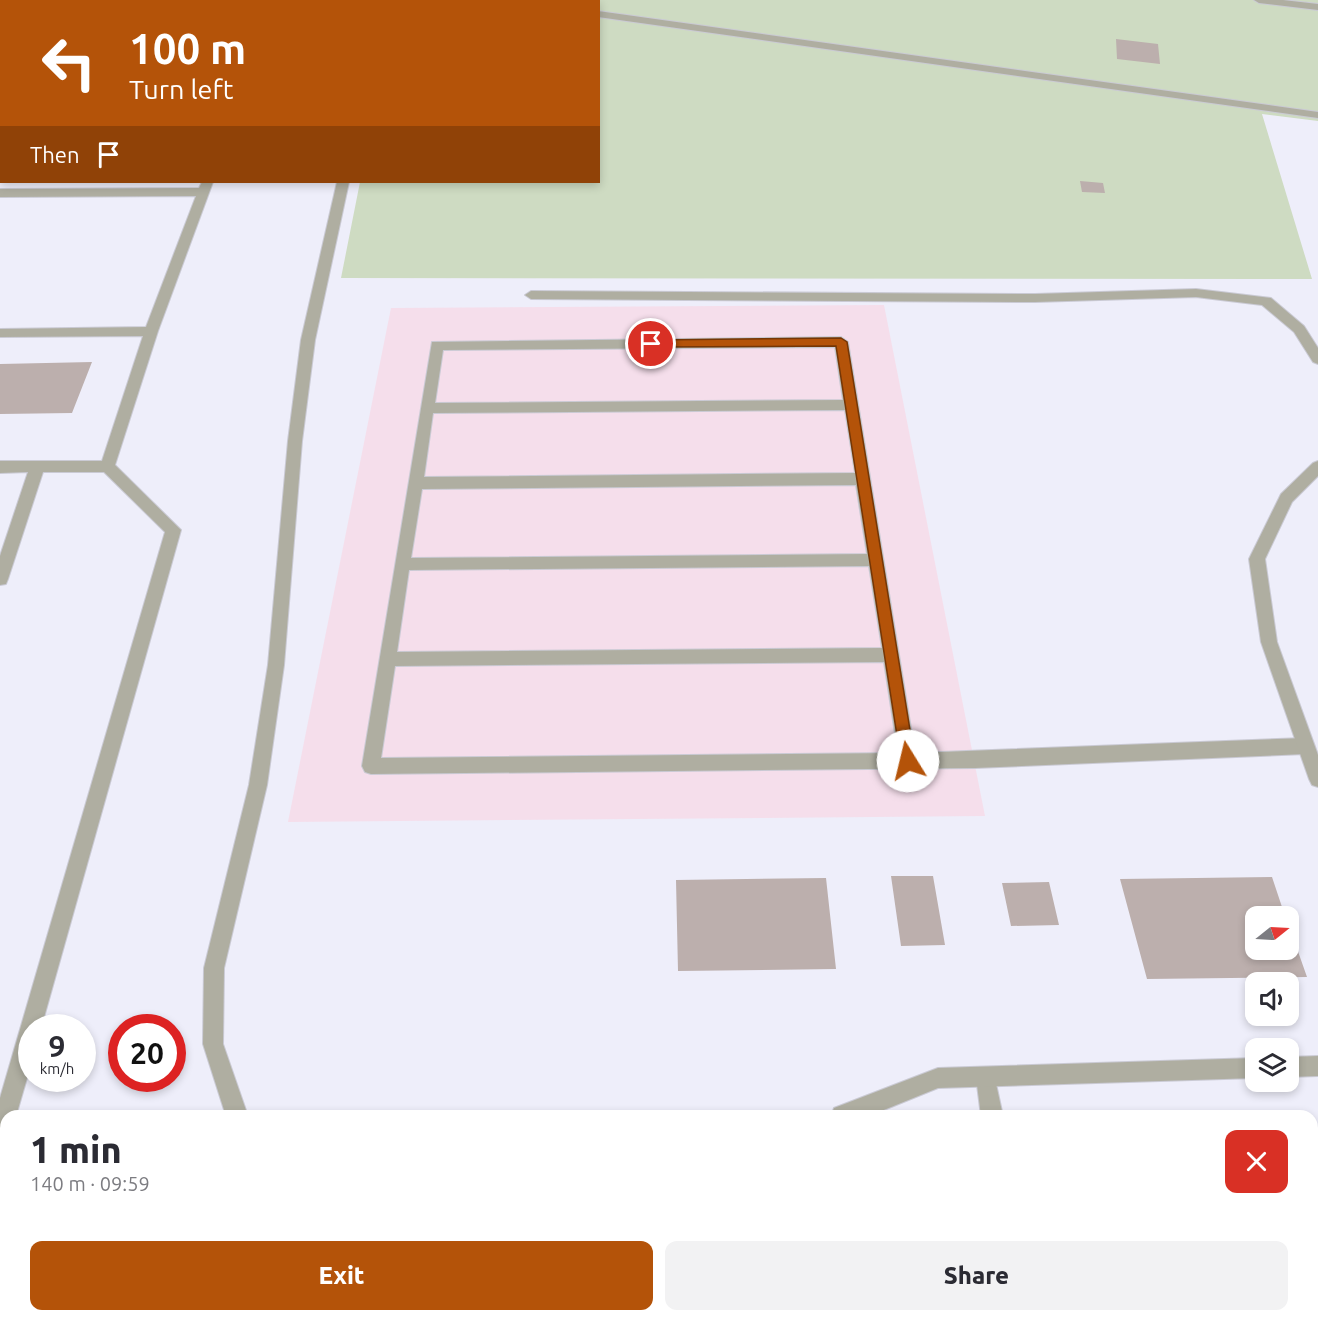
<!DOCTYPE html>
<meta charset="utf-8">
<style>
body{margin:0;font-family:Ubuntu,sans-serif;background:#f2f2f3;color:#2b2b33;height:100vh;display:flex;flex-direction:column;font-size:22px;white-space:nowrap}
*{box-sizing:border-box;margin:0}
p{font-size:20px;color:#7c7c81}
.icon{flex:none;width:33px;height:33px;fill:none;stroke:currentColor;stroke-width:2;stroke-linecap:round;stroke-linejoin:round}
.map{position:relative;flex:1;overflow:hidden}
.sheet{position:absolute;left:0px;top:1110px;width:1318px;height:212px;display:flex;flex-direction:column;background:#fff;border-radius:18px 18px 0 0;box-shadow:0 3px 9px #0003}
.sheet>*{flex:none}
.guide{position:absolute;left:0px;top:0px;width:600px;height:183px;box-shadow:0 3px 9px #0003;background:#b45309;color:#fff;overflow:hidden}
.needle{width:39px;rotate:72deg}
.fabs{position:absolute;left:1245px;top:906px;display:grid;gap:12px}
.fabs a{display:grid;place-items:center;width:54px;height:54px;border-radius:12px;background:#fff;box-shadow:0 3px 9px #0003;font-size:30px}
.speed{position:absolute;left:18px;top:1014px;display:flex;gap:12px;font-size:30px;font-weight:700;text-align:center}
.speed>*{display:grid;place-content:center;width:78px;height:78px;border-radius:50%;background:#fff;box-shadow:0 3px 9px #0003;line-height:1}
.speed small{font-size:15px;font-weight:400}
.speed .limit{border:9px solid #d22;background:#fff;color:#111}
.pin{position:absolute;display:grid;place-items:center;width:51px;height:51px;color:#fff;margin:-26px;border:3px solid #fff;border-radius:50%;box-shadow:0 2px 6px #0007}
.me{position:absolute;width:66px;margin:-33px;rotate:351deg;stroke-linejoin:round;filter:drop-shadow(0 0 4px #0008)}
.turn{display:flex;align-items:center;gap:21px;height:126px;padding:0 30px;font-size:27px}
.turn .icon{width:78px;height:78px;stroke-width:2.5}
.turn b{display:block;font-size:42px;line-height:51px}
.then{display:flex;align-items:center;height:57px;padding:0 30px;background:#0003;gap:12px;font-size:22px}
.round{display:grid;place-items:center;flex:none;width:63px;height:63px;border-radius:12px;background:#f2f2f3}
.summary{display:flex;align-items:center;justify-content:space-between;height:102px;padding:0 30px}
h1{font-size:36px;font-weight:800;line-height:45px}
.button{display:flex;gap:12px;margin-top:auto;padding:12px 30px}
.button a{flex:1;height:69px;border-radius:12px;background:#b45309;color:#fff;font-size:24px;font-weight:800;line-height:69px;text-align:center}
.button a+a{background:#f2f2f3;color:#2b2b33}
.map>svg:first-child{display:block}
</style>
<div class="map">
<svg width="1318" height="1321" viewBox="0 0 1318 1321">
<rect width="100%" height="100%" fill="#eeeefa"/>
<path fill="#f5deeb" d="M884 305 985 816 288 822 391 308Z"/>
<path fill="#cedbc2" d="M358 0H1318V121L1262 114 1312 279 341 278 360 182H598V2Z"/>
<path fill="#bcafad" d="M1116 39 1158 44 1160 64 1117 59Z
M1080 181 1103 183 1105 193 1082 192Z
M92 362 72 413 0 414V364Z
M891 876H933L945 945 901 946Z
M1272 877 1285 916H1256V950H1288L1289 926 1307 977 1147 979 1120 879Z
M826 878 836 969 678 971 676 880Z
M1049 882 1059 925 1011 926 1002 883Z
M1312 1227H1318V1321H1151L1150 1316H1312Z"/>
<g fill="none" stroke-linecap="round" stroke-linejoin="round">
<g stroke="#cacad4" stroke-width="2">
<path id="service" d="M446 0H456L445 2Z
M494 0H513L514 2H495Z
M1254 0H1283L1318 4V10L1259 3Z
M598 11 1318 112V118L598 17Z
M0 54H2V60H0Z
M0 102H2V108H0Z
M202 182H213L158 331 115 465 181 530 41 1028H32V1061L16 1116H6V1143L0 1146V1098L165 532 104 472H43L8 579 6 584 0 585V556L28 472 0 473V461H102L143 336 0 337V329L146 327 196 196 0 197V189L199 188Z
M841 337 848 342 915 753 1305 738 1311 740 1314 746 1311 752 1305 754 975 768 371 774 365 772 362 766 432 342ZM835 347 843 400 435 403 443 350ZM845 410 855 473 424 477 433 413ZM856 485 867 554 411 558 422 489ZM869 566 882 648 397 652 409 570ZM884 662 898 753 381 758 395 666Z
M986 1067 993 1070 1003 1116H981L976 1077 979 1070Z
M0 1286 6 1289V1316H17L19 1321H0Z
M397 1316H424L422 1321H394Z
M469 1316H492L494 1321H470Z
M1012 1316H1035L1037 1321H1013Z"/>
</g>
<g stroke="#cacad4" stroke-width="2">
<path id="minor" d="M333 0H343V2H333Z
M337 182H349L315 340 302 441 284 665 267 785 224 968 223 1044 248 1116H226L203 1044 204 968 249 785 268 665 288 441 301 340Z
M1196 289 1271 298 1304 326 1318 348V364L1313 362 1294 332 1262 305 1196 297 1035 302 531 299 525 295 531 291 1035 294Z
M1318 461V476L1292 502 1265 559 1277 642 1318 755V787L1312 785 1309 779 1261 642 1249 559 1281 494 1313 463Z
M1318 1056V1076L1288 1077V1057Z
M1256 1058V1078L938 1088 869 1116H831L834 1108 938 1068Z"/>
</g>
<use href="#service" fill="#afaea1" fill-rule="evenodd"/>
<use href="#minor" fill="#afaea1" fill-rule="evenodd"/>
</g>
<path fill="#b45309" stroke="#753606" stroke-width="1.5" d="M841 338 847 342 915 761 913 766 908 768 903 766 901 761 836 346 651 347 646 344 651 340Z"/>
</svg>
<div class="fabs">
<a><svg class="needle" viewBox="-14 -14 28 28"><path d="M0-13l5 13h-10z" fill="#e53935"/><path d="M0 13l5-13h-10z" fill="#7c7c81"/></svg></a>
<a><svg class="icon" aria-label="sound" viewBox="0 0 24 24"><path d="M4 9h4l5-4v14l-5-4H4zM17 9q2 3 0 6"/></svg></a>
<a><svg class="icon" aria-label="layers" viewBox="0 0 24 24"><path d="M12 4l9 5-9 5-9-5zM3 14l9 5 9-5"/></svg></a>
</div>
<div class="speed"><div>9<small>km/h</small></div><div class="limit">20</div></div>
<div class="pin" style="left:651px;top:344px;background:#d93025"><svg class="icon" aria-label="arrive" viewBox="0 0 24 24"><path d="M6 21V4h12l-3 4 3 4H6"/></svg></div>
<svg class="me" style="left:908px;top:761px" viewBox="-20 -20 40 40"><circle r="19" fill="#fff"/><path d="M0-13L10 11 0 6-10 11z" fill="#b45309"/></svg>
<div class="guide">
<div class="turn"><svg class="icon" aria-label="left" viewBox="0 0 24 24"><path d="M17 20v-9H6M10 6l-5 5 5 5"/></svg><div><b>100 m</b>Turn left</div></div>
<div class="then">Then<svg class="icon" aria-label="arrive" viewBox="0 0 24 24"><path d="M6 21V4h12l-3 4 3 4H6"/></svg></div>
</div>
<section class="sheet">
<div class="summary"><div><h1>1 min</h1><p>140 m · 09:59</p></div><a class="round" style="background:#d93025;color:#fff"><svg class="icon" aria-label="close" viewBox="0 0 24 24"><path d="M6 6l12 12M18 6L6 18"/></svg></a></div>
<div class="button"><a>Exit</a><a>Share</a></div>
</section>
</div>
